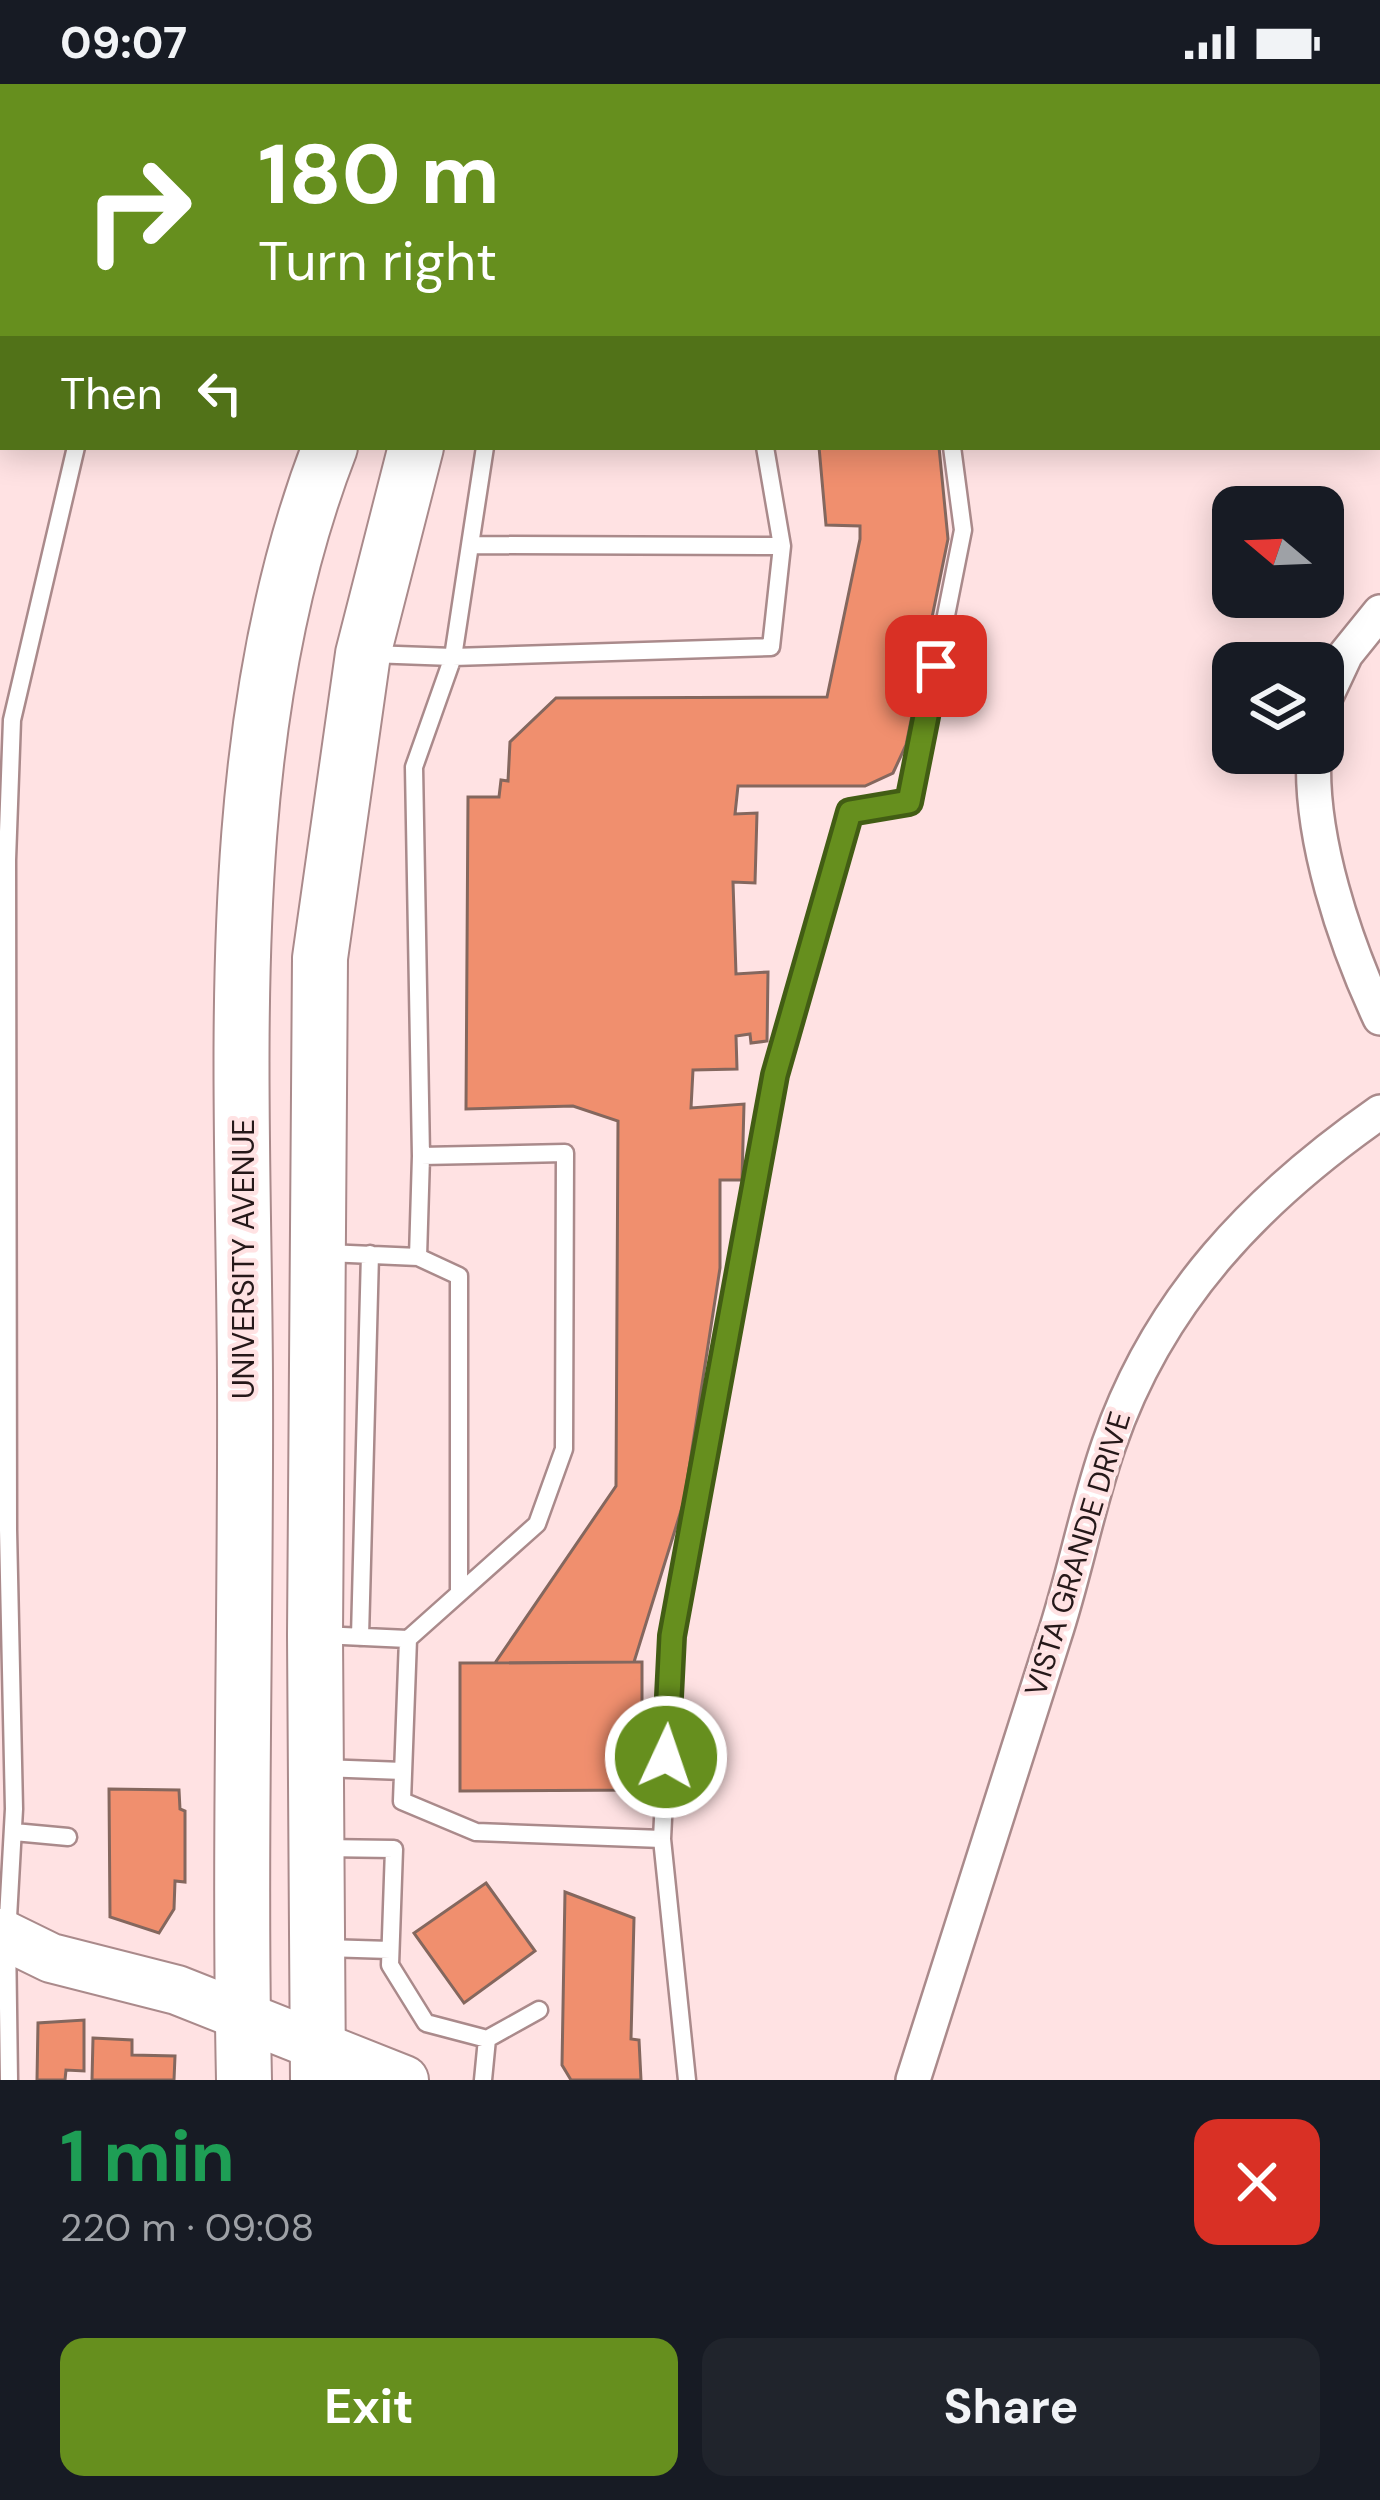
<!DOCTYPE html>
<meta charset="utf-8">
<style>
body{margin:0;font-family:"DM Sans",sans-serif;background:#20242c;color:#f1f3f6;height:100vh;display:flex;flex-direction:column;font-size:45px;white-space:nowrap}
*{box-sizing:border-box;margin:0}
p{font-size:39px;color:#9ea1a6}
.icon{flex:none;width:66px;height:66px;fill:none;stroke:currentColor;stroke-width:2;stroke-linecap:round;stroke-linejoin:round}
.map{position:relative;height:1996px;overflow:hidden}
.sheet{display:flex;flex-direction:column;background:#171b24;flex:1}
.sheet>*{flex:none}
.banner{position:absolute;left:0px;top:0px;width:1380px;height:366px;box-shadow:0 6px 30px #0003;background:#668f1e;color:#fff;overflow:hidden}
.needle{width:78px;rotate:289deg}
.buttons{position:absolute;left:1212px;top:402px;display:grid;gap:24px}
.buttons a{display:grid;place-items:center;width:132px;height:132px;border-radius:24px;background:#171b24;box-shadow:0 6px 30px #0003;font-size:60px}
.pin{position:absolute;display:grid;place-items:center;width:102px;height:102px;color:#fff;margin:-51px;border-radius:24px;box-shadow:0 6px 18px #0006}
.me{position:absolute;width:132px;margin:-66px;rotate:3deg;stroke-linejoin:round;filter:drop-shadow(0 0 9px #0008)}
.turn{display:flex;align-items:center;gap:42px;height:252px;padding:0 60px;font-size:54px}
.turn .icon{width:156px;height:156px;stroke-width:2.5}
.turn b{display:block;font-size:84px;line-height:102px}
.then{display:flex;align-items:center;height:114px;padding:0 60px;background:#0003;gap:24px;font-size:45px}
.round{display:grid;place-items:center;flex:none;width:126px;height:126px;border-radius:24px;background:#20242c}
.summary{display:flex;align-items:center;justify-content:space-between;height:204px;padding:0 60px}
h1{font-size:72px;font-weight:700;line-height:90px;color:#1e9e55}
.button{display:flex;gap:24px;margin-top:auto;padding:24px 60px}
.button a{flex:1;height:138px;border-radius:24px;background:#668f1e;color:#fff;font-size:48px;font-weight:700;line-height:138px;text-align:center}
.button a+a{background:#20242c;color:#f1f3f6}
.status{display:flex;justify-content:space-between;align-items:center;height:84px;padding:0 60px;background:#171b24;direction:ltr}
.status svg{height:33px;fill:currentColor}
.map>svg:first-child{display:block}
</style>
<div class="status"><b>09:07</b><svg viewBox="0 0 49 12"><path d="M0 12V9h3v3zM5 12V6h3v6zM10 12V3h3v9zM15 12V0h3v12zM26 1h20v11H26zM47 4h2v5h-2z"/></svg></div>
<div class="map">
<svg width="1380" height="1996" viewBox="0 0 1380 1996">
<rect width="100%" height="100%" fill="#ffe2e3"/>
<path fill="#f08f6e" stroke="#84675e" stroke-width="3" d="M819 363H939L948 455 906 661 893 689 865 702H738L735 730 757 729 755 799 733 798 736 890 768 888 767 957 751 959 750 950 736 952 737 985 693 986 691 1024 744 1020 742 1096H720V1184L684 1417 634 1578 495 1579 616 1402 618 1037 573 1022 466 1025 468 713H499L501 696 508 697 510 658 556 614 827 613 860 455V442L826 441Z
M634 1578H642V1706L460 1707V1579Z
M109 1705 179 1706 180 1725 185 1727V1798L175 1797 174 1825 159 1849 110 1833Z
M486 1799 535 1867 464 1919 414 1849Z
M565 1808 634 1834 631 1955 639 1956 641 1996H571L562 1981Z
M84 1936V1987L66 1986 65 1996H37L38 1939Z
M93 1954 132 1956V1971L175 1972 174 1996H92Z"/>
<g fill="none" stroke-linecap="round" stroke-linejoin="round">
<g stroke="#aa8a8b" stroke-width="21">
<path id="lane" d="M1266 0 1267 3
M291 3 293 0
M765 363 782 462
M470 461 782 462 771 563 453 573Z
M470 461 485 363
M370 570 453 573 414 683 421 1072 418 1173
M327 1169 418 1173 459 1192V1509
M321 1551 408 1555 402 1717 476 1748 662 1755
M360 1553 370 1170
M408 1555 537 1440 564 1365 565 1069 421 1072
M322 1684 403 1687
M14 1748 68 1753
M323 1764 394 1765 390 1881 426 1939 487 1955 483 1996
M325 1864 390 1866
M487 1955 539 1926
M9 1996 7 1852 14 1725 8 1446 7 776 12 636 76 363
M687 1996 662 1755 672 1552 775 991 850 728 909 718 963 446 952 363"/>
</g>
<g stroke="#aa8a8b" stroke-width="38">
<path id="street" d="M197 0 206 3
M1323 619 1346 570 1380 528
M1314 669C1309 753 1345 859 1380 934
M913 1996C960 1848 1007 1701 1054 1553 1075 1489 1087 1423 1109 1360 1159 1215 1257 1114 1380 1028"/>
</g>
<g stroke="#aa8a8b" stroke-width="52">
<path id="secondary" d="M1377 33 1380 32
M0 1849 51 1874 177 1906 404 1996"/>
</g>
<g stroke="#aa8a8b" stroke-width="58">
<path id="primary" d="M472 3 473 0
M556 3 557 0
M244 1996C239 1763 246 1530 245 1297 244 990 217 654 330 363
M318 1996 315 1551 320 874 363 570 416 363"/>
</g>
<use href="#lane" stroke="#fff" stroke-width="16"/>
<use href="#street" stroke="#fff" stroke-width="33"/>
<use href="#secondary" stroke="#fff" stroke-width="48"/>
<use href="#primary" stroke="#fff" stroke-width="54"/>
</g>
<g fill="none" stroke-linecap="round" stroke-linejoin="round">
<g stroke="#425d14" stroke-width="30">
<path id="route" d="M666 1673 672 1552 775 991 850 728 909 718 936 582"/>
</g>
<use href="#route" stroke="#668f1e" stroke-width="21"/>
</g>
<g text-anchor="middle" stroke-width="9" stroke-linejoin="round" paint-order="stroke">
<g font-size="30" fill="#251819" stroke="#ffe2e3">
<text transform="translate(244 1175) rotate(-90)" y="10">UNIVERSITY AVENUE</text>
<text transform="translate(1078 1470) rotate(-73)" y="10">VISTA GRANDE DRIVE</text>
</g>
</g>
</svg>
<div class="buttons">
<a><svg class="needle" viewBox="-14 -14 28 28"><path d="M0-13l5 13h-10z" fill="#e53935"/><path d="M0 13l5-13h-10z" fill="#9ea1a6"/></svg></a>
<a><svg class="icon" aria-label="layers" viewBox="0 0 24 24"><path d="M12 4l9 5-9 5-9-5zM3 14l9 5 9-5"/></svg></a>
</div>
<div class="pin" style="left:936px;top:582px;background:#d93025"><svg class="icon" aria-label="arrive" viewBox="0 0 24 24"><path d="M6 21V4h12l-3 4 3 4H6"/></svg></div>
<svg class="me" style="left:666px;top:1673px" viewBox="-20 -20 40 40"><circle r="17" fill="#668f1e" stroke="#fff" stroke-width="3"/><path d="M0-11L8 9 0 5-8 9z" fill="#fff"/></svg>
<div class="banner">
<div class="turn"><svg class="icon" aria-label="right" viewBox="0 0 24 24"><path d="M7 20v-9h11M14 6l5 5-5 5"/></svg><div><b>180 m</b>Turn right</div></div>
<div class="then">Then<svg class="icon" aria-label="left" viewBox="0 0 24 24"><path d="M17 20v-9H6M10 6l-5 5 5 5"/></svg></div>
</div>
</div>
<section class="sheet">
<div class="summary"><div><h1>1 min</h1><p>220 m · 09:08</p></div><a class="round" style="background:#d93025;color:#fff"><svg class="icon" aria-label="close" viewBox="0 0 24 24"><path d="M6 6l12 12M18 6L6 18"/></svg></a></div>
<div class="button"><a>Exit</a><a>Share</a></div>
</section>
